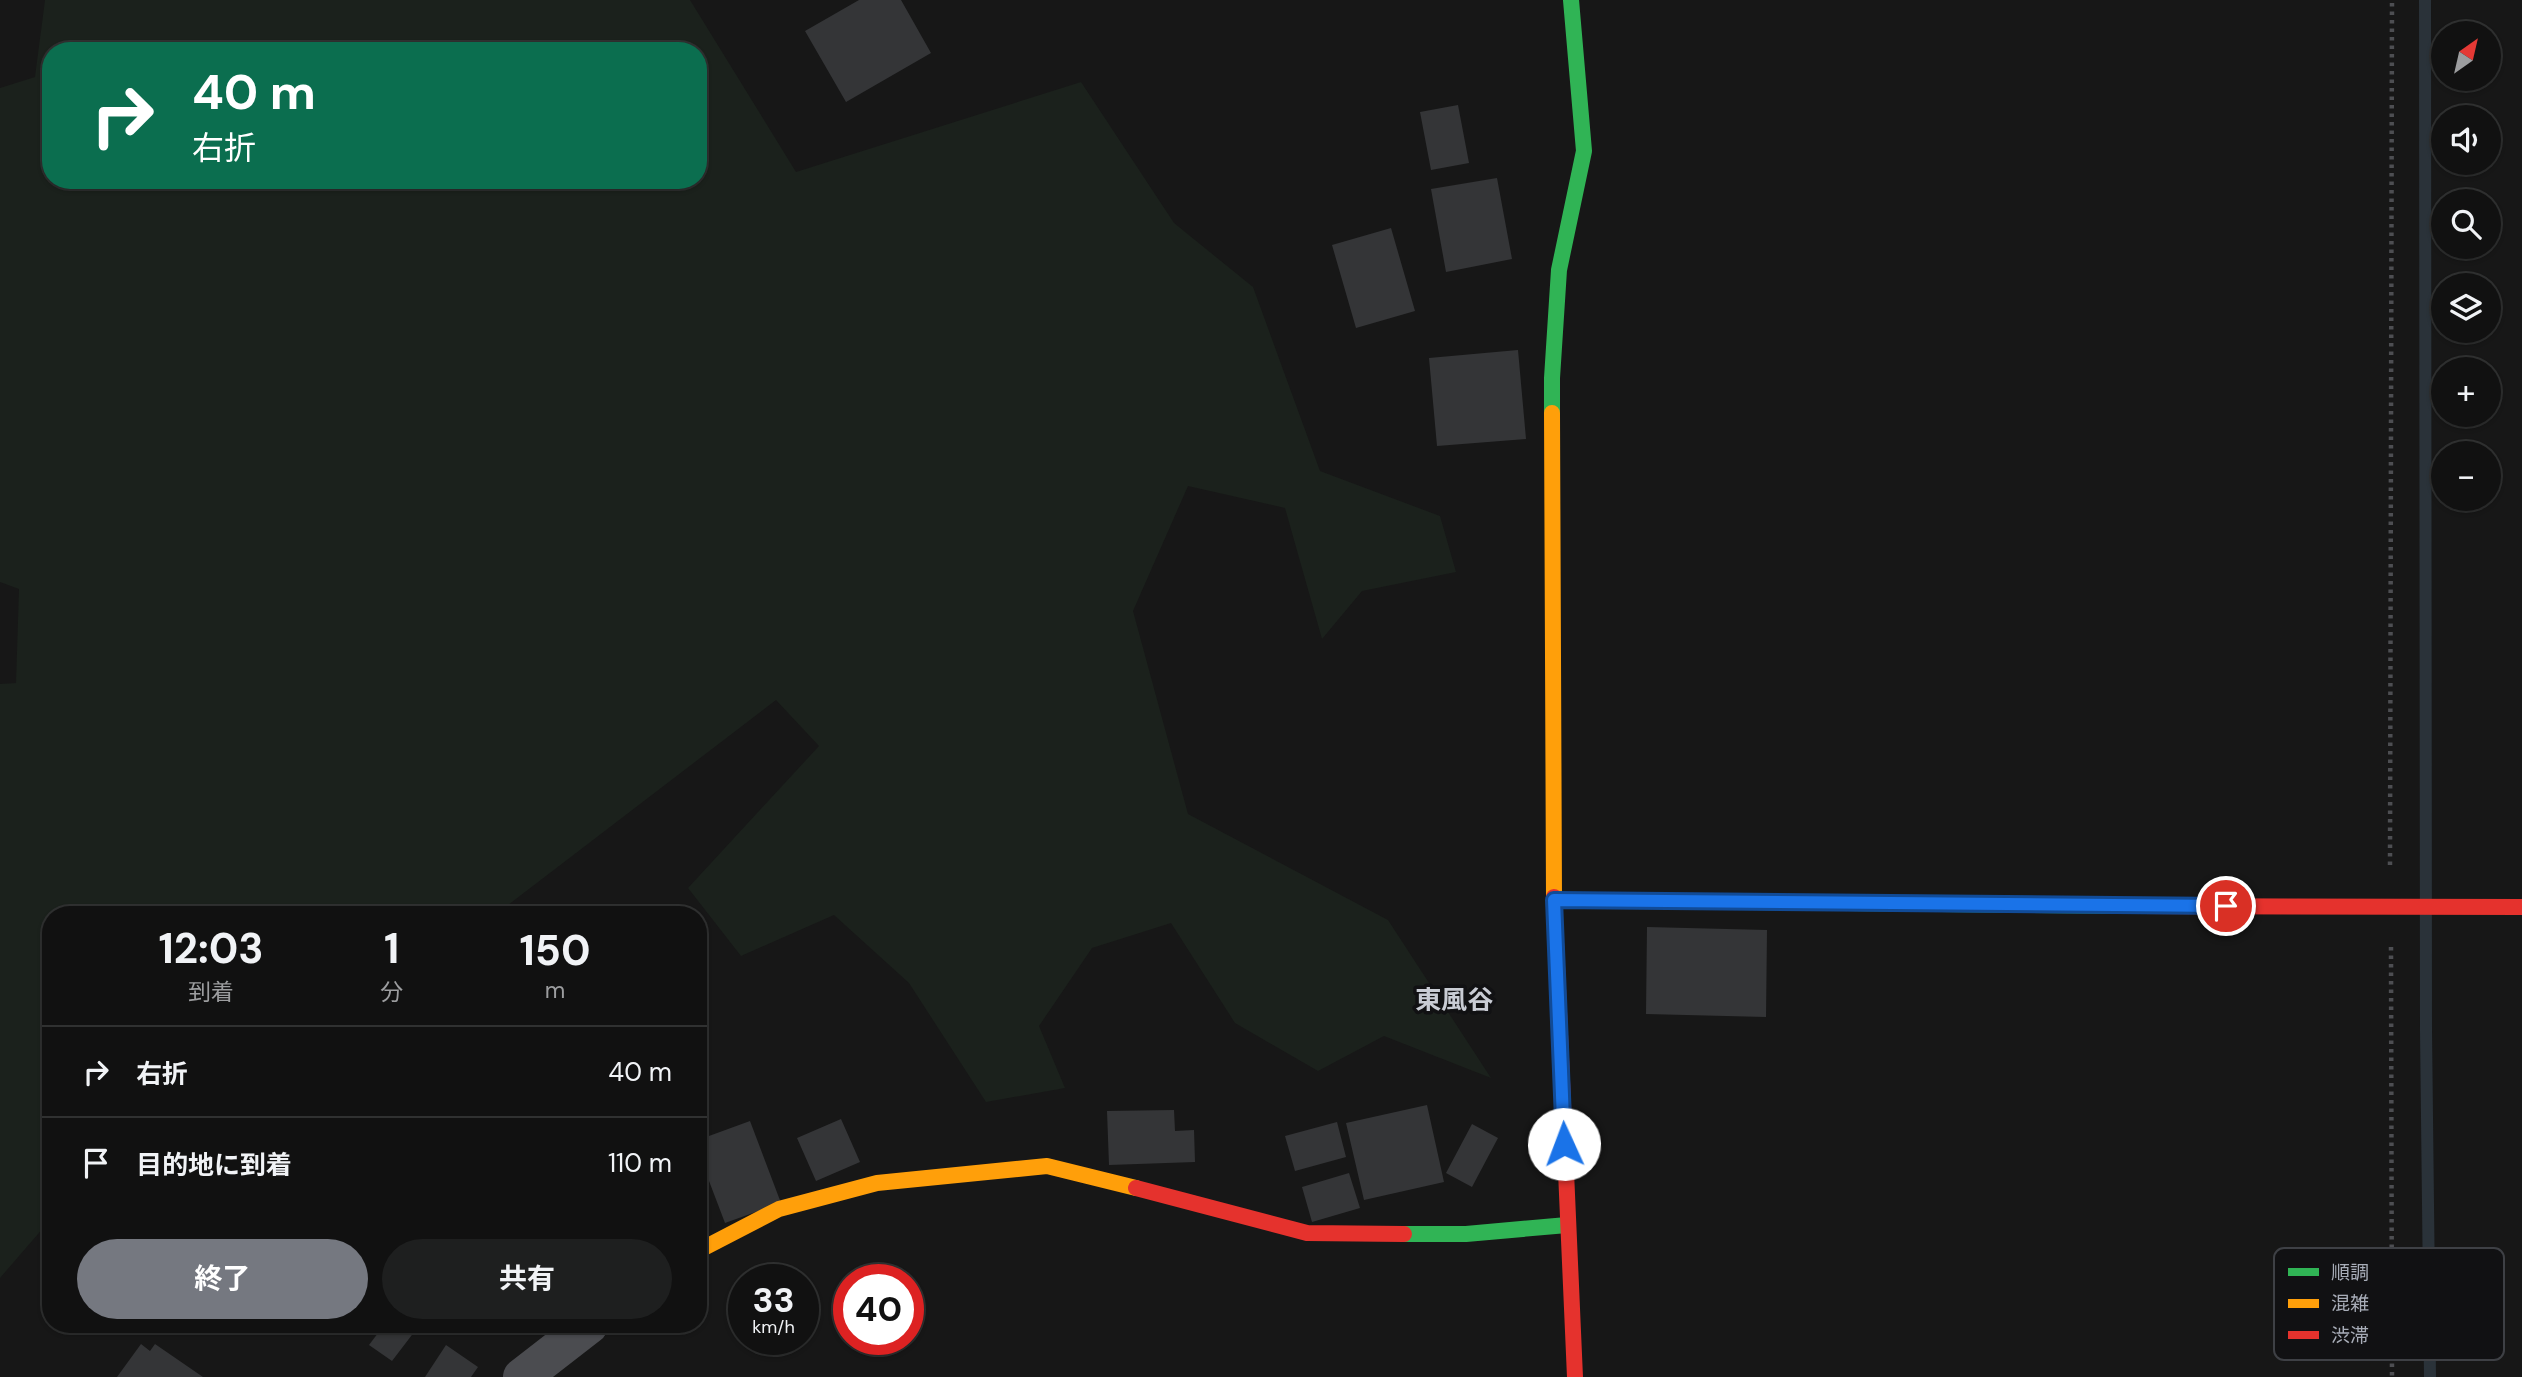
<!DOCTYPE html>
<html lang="ja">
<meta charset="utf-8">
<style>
body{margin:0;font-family:"DM Sans","Noto Sans JP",sans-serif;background:#1e1f1f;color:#f1f3f6;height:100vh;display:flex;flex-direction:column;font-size:26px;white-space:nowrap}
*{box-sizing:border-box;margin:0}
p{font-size:23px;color:#9c9d9f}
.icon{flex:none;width:38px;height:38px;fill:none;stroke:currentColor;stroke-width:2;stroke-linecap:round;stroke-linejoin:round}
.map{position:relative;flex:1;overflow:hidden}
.sheet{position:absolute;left:42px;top:906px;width:665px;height:427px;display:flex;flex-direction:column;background:#111;border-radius:28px;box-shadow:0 2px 5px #0004,0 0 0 2px #303131}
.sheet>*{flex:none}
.hud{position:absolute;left:42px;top:42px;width:665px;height:147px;border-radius:28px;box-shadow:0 2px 5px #0004,0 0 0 2px #303131;background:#0b6e4f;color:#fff;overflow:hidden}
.needle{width:46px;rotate:34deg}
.buttons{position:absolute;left:2431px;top:21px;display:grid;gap:14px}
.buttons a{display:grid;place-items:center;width:70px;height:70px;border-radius:50%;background:#111;box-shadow:0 2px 5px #0004,0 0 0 2px #303131;font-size:35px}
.speed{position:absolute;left:728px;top:1264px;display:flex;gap:14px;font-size:35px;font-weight:700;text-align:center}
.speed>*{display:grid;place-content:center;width:91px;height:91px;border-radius:50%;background:#111;box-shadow:0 2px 5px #0004,0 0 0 2px #303131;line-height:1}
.speed small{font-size:18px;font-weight:400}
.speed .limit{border:10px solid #d22;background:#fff;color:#111}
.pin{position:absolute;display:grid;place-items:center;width:60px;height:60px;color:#fff;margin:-30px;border:4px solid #fff;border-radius:50%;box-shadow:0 2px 7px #0007}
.me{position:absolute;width:77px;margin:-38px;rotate:358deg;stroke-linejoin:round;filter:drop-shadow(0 0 5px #0008)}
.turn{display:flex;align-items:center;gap:24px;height:147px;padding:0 35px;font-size:32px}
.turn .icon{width:91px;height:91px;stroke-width:2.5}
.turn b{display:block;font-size:49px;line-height:60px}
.eta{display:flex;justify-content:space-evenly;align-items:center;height:119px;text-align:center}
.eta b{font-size:42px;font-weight:700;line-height:49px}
.button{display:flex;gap:14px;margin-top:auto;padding:14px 35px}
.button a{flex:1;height:80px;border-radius:42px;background:#757880;color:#fff;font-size:28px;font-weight:700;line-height:80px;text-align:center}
.button a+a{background:#1e1f1f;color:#f1f3f6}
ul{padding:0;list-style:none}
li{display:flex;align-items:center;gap:21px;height:91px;padding:0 35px;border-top:2px solid #303131}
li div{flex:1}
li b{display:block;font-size:26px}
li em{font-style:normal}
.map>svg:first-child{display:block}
</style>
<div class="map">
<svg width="2522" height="1377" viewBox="0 0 2522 1377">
<rect width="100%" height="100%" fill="#171717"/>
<path fill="#1b211c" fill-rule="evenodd" d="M45 0H690L796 172 1081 82 1174 223 1253 287 1320 471 1440 516 1456 572 1362 591 1322 639 1285 508 1188 486 1133 611 1188 814 1388 920 1491 1078 1384 1036 1318 1071 1235 1023 1171 923 1092 948 1039 1026 1065 1088 986 1102 909 983 834 915 741 956 688 888 819 746 776 700 495 915H51V1219L0 1278V684L16 683 19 589 0 582V88L35 77ZM51 51H698V180H51Z"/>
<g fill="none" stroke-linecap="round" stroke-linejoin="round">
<path stroke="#2a3239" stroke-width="12" d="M2425 0 2426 1031 2430 1377"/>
</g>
<path fill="#343537" d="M859 0H901L931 53 846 102 805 31Z
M1458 105 1469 163 1431 170 1420 112Z
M1497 178 1512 259 1446 272 1431 189Z
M1391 228 1415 311 1356 328 1332 245Z
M1518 350 1526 439 1437 446 1429 358Z
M1647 927 1767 930 1766 1017 1646 1014Z
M1427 1105 1444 1182 1364 1200 1346 1123Z
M1174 1110 1175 1131 1194 1130 1195 1162 1109 1165 1107 1111Z
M841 1119 860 1162 816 1181 797 1138Z
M750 1121 781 1203 725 1223 698 1152V1140Z
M1337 1122 1346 1157 1295 1171 1285 1136Z
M1472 1124 1498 1138 1472 1187 1446 1173Z
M1349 1173 1360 1208 1312 1222 1302 1187Z
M384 1325H416L418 1327 392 1361 369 1345Z
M141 1344 150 1351 155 1344 203 1377H117Z
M446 1345 478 1367 471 1377H425Z"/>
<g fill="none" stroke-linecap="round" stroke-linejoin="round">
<path stroke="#4d4e52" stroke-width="4.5" stroke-dasharray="3.5 5" stroke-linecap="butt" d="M2390 865 2392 0
M2391 947 2392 1377"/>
<path stroke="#4b4c50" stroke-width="38" d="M522 1377 589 1325"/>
<path stroke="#30b455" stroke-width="16" d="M1552 413V378L1559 270 1584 151 1571 0
M1554 900 2139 906
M1404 1234H1466L1567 1225"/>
<path stroke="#ff9f0a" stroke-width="16" d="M1552 413 1554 897
M698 1251 779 1209 877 1183 1047 1166 1136 1188"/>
<path stroke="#e5322d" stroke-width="16" d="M1554 897 1575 1377
M2139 906 2522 907
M1136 1188 1307 1233 1404 1234"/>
</g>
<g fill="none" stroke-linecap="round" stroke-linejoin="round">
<g stroke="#114b97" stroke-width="18">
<path id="route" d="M1564 1144 1554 900 2226 906"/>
</g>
<use href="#route" stroke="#1a73e8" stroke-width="12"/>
</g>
<g text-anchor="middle" stroke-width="7" stroke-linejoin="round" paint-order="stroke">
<g font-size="26" font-weight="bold" fill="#c9ccd4" stroke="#111113">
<text x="1454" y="1009">東風谷</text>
</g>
</g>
<rect x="2274" y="1248" width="230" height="112" rx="10" fill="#111113" stroke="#3e4045" stroke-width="2"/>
<rect x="2288" y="1268" width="31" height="8" fill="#30b455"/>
<rect x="2288" y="1299" width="31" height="9" fill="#ff9f0a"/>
<rect x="2288" y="1331" width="31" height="8" fill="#e5322d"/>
<g font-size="19" fill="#a8adb8">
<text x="2331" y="1279">順調</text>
<text x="2331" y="1310">混雑</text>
<text x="2331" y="1342">渋滞</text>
</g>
</svg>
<div class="buttons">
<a><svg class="needle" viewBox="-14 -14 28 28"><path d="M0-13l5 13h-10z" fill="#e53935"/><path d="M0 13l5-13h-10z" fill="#9c9d9f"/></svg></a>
<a><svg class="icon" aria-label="sound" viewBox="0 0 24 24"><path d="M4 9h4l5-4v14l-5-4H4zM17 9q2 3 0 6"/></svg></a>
<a><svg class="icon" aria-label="search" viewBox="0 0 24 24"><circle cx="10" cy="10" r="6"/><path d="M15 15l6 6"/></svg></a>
<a><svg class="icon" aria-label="layers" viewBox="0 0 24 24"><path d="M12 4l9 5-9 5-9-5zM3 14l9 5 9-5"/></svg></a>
<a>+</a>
<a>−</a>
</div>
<div class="speed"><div>33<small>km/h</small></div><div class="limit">40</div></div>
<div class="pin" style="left:2226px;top:906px;background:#d93025"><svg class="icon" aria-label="arrive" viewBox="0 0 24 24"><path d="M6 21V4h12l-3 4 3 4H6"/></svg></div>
<svg class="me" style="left:1564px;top:1144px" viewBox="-20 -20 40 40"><circle r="19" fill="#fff"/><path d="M0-13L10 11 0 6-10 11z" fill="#1a73e8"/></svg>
<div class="hud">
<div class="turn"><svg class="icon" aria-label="right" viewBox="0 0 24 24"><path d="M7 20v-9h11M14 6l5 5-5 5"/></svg><div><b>40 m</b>右折</div></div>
</div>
<section class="sheet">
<div class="eta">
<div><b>12:03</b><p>到着</p></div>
<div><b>1</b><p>分</p></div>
<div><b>150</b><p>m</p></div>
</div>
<ul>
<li><svg class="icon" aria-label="right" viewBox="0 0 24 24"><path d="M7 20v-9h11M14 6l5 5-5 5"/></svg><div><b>右折</b></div><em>40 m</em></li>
<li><svg class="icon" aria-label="arrive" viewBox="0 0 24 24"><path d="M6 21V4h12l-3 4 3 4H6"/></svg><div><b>目的地に到着</b></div><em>110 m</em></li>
</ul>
<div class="button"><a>終了</a><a>共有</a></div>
</section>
</div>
